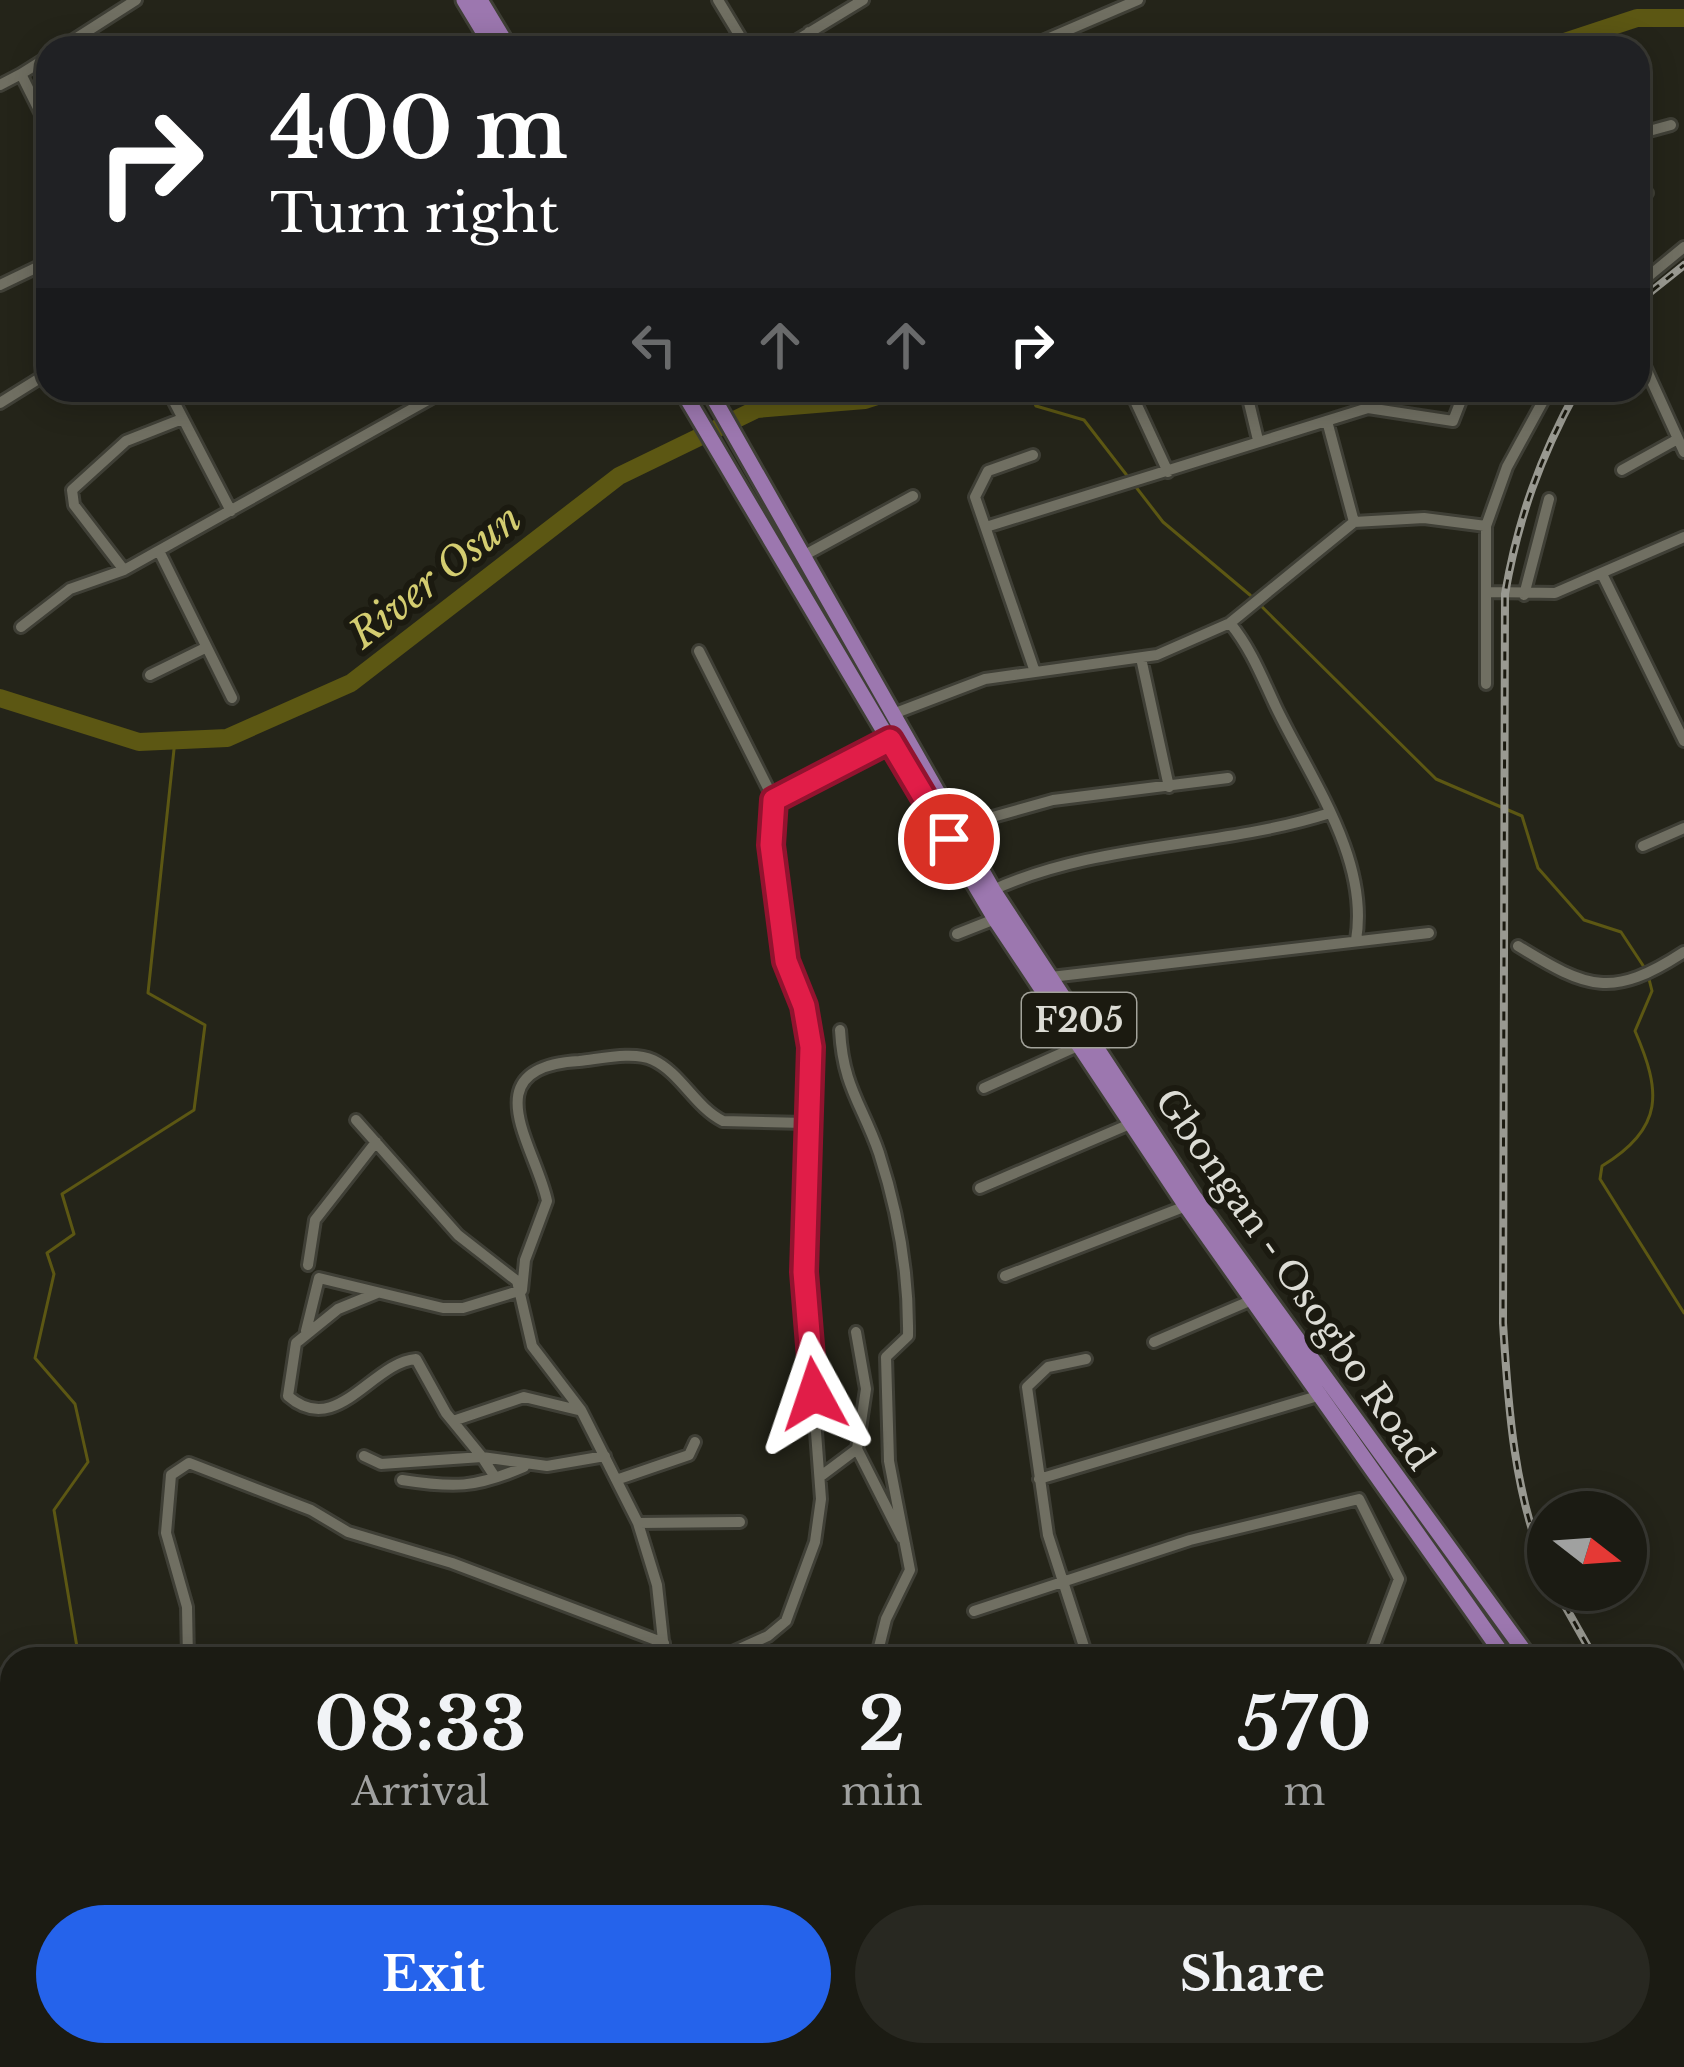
<!DOCTYPE html>
<style>
body{margin:0;font-family:"Libre Baskerville",serif;background:#282821;color:#f1f3f6;height:100vh;display:flex;flex-direction:column;font-size:45px;white-space:nowrap}
*{box-sizing:border-box;margin:0}
p{font-size:39px;color:#a0a1a0}
.icon{flex:none;width:66px;height:66px;fill:none;stroke:currentColor;stroke-width:2;stroke-linecap:round;stroke-linejoin:round}
.map{position:relative;flex:1;overflow:hidden}
.panel{position:absolute;left:0px;top:1647px;width:1686px;height:420px;display:flex;flex-direction:column;background:#1b1b13;border-radius:36px 36px 0 0;box-shadow:0 6px 30px #0003,0 0 0 3px #393933}
.panel>*{flex:none}
.top-card{position:absolute;left:36px;top:36px;width:1614px;height:366px;border-radius:36px;box-shadow:0 6px 30px #0003,0 0 0 3px #393933;background:#202124;color:#fff;overflow:hidden}
.needle{width:78px;rotate:107deg}
.fabs{position:absolute;left:1527px;top:1491px;display:grid;gap:24px}
.fabs a{display:grid;place-items:center;width:120px;height:120px;border-radius:50%;background:#1b1b13;box-shadow:0 6px 30px #0003,0 0 0 3px #393933;font-size:60px}
.pin{position:absolute;display:grid;place-items:center;width:102px;height:102px;color:#fff;margin:-51px;border:6px solid #fff;border-radius:50%;box-shadow:0 3px 12px #0007}
.me{position:absolute;width:132px;margin:-66px;rotate:355deg;stroke-linejoin:round;filter:drop-shadow(0 0 9px #0008)}
.turn{display:flex;align-items:center;gap:42px;height:252px;padding:0 36px;font-size:54px}
.turn .icon{width:156px;height:156px;stroke-width:2.5}
.turn b{display:block;font-size:84px;line-height:102px}
.lanes{display:flex;align-items:center;height:114px;padding:0 36px;background:#0003;justify-content:center;gap:60px;direction:ltr}
.lanes .off{opacity:.35}
.eta{display:flex;justify-content:space-evenly;align-items:center;height:204px;text-align:center}
.eta b{font-size:72px;font-weight:700;line-height:84px}
.action{display:flex;gap:24px;margin-top:auto;padding:24px 36px}
.action a{flex:1;height:138px;border-radius:72px;background:#2563eb;color:#fff;font-size:48px;font-weight:700;line-height:138px;text-align:center}
.action a+a{background:#282821;color:#f1f3f6}
.map>svg:first-child{display:block}
</style>
<div class="map">
<svg width="1684" height="2067" viewBox="0 0 1684 2067">
<rect width="100%" height="100%" fill="#242419"/>
<g fill="none" stroke-linecap="round" stroke-linejoin="round">
<path stroke="#5c5713" stroke-width="3" d="M1028 390 1036 406 1084 420 1163 522 1250 595 1436 779 1522 816 1538 868 1584 920 1621 932 1646 970
M1649 979 1652 991 1635 1031C1661 1091 1665 1128 1602 1166L1600 1179 1684 1313
M79 1659 54 1510 88 1462 75 1404 35 1358 54 1274 47 1253 74 1234 62 1194 194 1110 205 1025 148 993 175 740
M151 2055 160 2067"/>
<path stroke="#5c5713" stroke-width="18" d="M1546 48 1637 18H1684
M0 698 139 742 227 738 351 683 619 476 757 409 865 400 896 390"/>
<g stroke="#3f3f36" stroke-width="16">
<path id="street" d="M718 0 747 48
M809 32 823 48
M61 48 136 0
M784 48 863 0
M1026 48 1138 0
M48 57 21 74 48 128
M0 85 21 74
M1638 134 1671 125
M1638 197 1647 193
M0 285 48 262
M1638 285 1684 247
M1638 351 1684 452
M168 390 231 511
M1130 390 1168 472
M1246 390 1258 440
M1363 390 1368 408
M0 403 48 373
M1327 421 1354 522
M1033 455 988 471 975 497 1034 669
M1622 470 1676 440
M986 527 1368 408 1453 421 1465 390
M159 551 232 698
M803 556 913 496
M124 570 74 505 72 490 126 441 182 419
M1603 576 1684 741
M1488 592 1555 593 1684 537
M1524 595 1549 499
M1230 623C1251 649 1261 675 1275 705 1308 775 1370 858 1356 940
M21 627 70 589 124 570 446 390
M699 651 774 800
M1141 658 1169 787
M150 675 205 648
M1486 684V526L1507 467 1549 390
M893 714 985 679 1157 655 1230 623 1354 522 1424 518 1486 526
M957 827 1053 800 1228 778
M1643 846 1684 828
M993 890C1098 842 1221 848 1330 813
M957 934 995 919
M1518 946C1588 989 1612 999 1684 952
M1051 977 1429 933
M840 1030C843 1087 862 1104 879 1153 898 1212 909 1274 908 1336L886 1357 889 1461 910 1570 886 1619 876 1659
M984 1088 1080 1045
M356 1120 458 1235 517 1281 532 1346 581 1410 638 1523 657 1585 665 1659
M980 1188 1130 1124
M308 1265 315 1220 376 1142
M1005 1276 1186 1206
M377 1293 338 1309 296 1343 288 1396C337 1439 372 1362 416 1359L446 1413 482 1457 547 1466 605 1456
M306 1331 319 1278 443 1308H463L522 1290 525 1260 547 1201C536 1147 471 1067 579 1061 600 1059 634 1051 653 1060 681 1073 695 1107 723 1121L806 1123
M856 1332 866 1389 857 1449 902 1538
M1154 1342 1252 1300
M1086 1359 1048 1367 1027 1387 1048 1535 1088 1659
M453 1421 524 1397 578 1410
M364 1456 381 1464 482 1457 493 1474
M821 1476 857 1449
M619 1479 689 1455 695 1442
M1039 1479 1321 1395
M402 1480C454 1488 475 1488 524 1467
M638 1523 740 1522
M974 1611 1190 1540 1359 1499 1399 1579 1369 1659
M188 1653 232 1659
M188 1659 187 1607 166 1533 171 1475 189 1463 311 1510 348 1532 452 1563 664 1643
M717 1659 768 1636 786 1621 815 1542 821 1499 804 1272 810 1047 804 1006 786 961 771 845 774 800 891 740
M1157 1659 1168 1655
M1483 1659 1497 1655
M1028 2055 1029 2067
M1144 2055 1146 2067
M1656 2055 1659 2067
M0 2064 12 2053
M588 2067 589 2055
M1342 2067 1343 2055
M1564 2067 1577 2055"/>
</g>
<g stroke="#3f3f36" stroke-width="20">
<path id="secondary" d="M1558 2055 1559 2067"/>
</g>
<g stroke="#3f3f36" stroke-width="21">
<path id="primary" d="M464 0 493 48
M480 0 509 48
M682 390 995 919 1186 1206 1506 1659
M709 390 993 890 1195 1198 1530 1659
M1674 1769 1684 1768
M1674 1809 1684 1801
M1674 1830 1684 1823
M0 1843 12 1844
M0 1860 12 1862
M1674 1862 1684 1876
M1674 1889 1684 1902
M1674 1908 1684 1921"/>
</g>
<use href="#street" stroke="#706f62" stroke-width="10"/>
<use href="#secondary" stroke="#867389" stroke-width="14"/>
<use href="#primary" stroke="#9c77af" stroke-width="15"/>
<g stroke="#999991" stroke-width="8">
<path id="rail" d="M1638 302 1684 265
M1548 1573C1514 1497 1508 1405 1503 1323L1505 594C1518 519 1540 457 1577 390
M1556 1590 1595 1659
M1674 1753 1682 1762"/>
</g>
<use href="#rail" stroke="#1b1a10" stroke-width="3" stroke-dasharray="9" stroke-linecap="butt"/>
</g>
<g fill="none" stroke-linecap="round" stroke-linejoin="round">
<g stroke="#92132f" stroke-width="30">
<path id="route" d="M814 1394 804 1272 811 1047 804 1006 786 961 771 845 774 800 890 740 949 839"/>
</g>
<use href="#route" stroke="#e11d48" stroke-width="21"/>
</g>
<g text-anchor="middle" stroke-width="12" stroke-linejoin="round" paint-order="stroke">
<rect fill="#1b1a10" stroke="#a2a29a" stroke-width="3" x="1022" y="993" width="114" height="54" rx="9"/>
<g font-size="33" font-weight="bold" fill="#dcdcd5">
<text x="1079" y="1032">F205</text>
</g>
<g font-size="36" fill="#dcdcd5" stroke="#1b1a10">
<text transform="translate(1295 1279) rotate(55)" y="13">Gbongan - Osogbo Road</text>
</g>
<g font-size="39" font-style="italic" fill="#d4cd70" stroke="#1b1a10">
<text transform="translate(435 576) rotate(-38)" y="14">River Osun</text>
</g>
</g>
</svg>
<div class="fabs">
<a><svg class="needle" viewBox="-14 -14 28 28"><path d="M0-13l5 13h-10z" fill="#e53935"/><path d="M0 13l5-13h-10z" fill="#a0a1a0"/></svg></a>
</div>
<div class="pin" style="left:949px;top:839px;background:#d93025"><svg class="icon" aria-label="arrive" viewBox="0 0 24 24"><path d="M6 21V4h12l-3 4 3 4H6"/></svg></div>
<svg class="me" style="left:814px;top:1394px" viewBox="-20 -20 40 40"><path d="M0-17L14 15 0 8-14 15z" fill="#e11d48" stroke="#fff" stroke-width="4"/></svg>
<div class="top-card">
<div class="turn"><svg class="icon" aria-label="right" viewBox="0 0 24 24"><path d="M7 20v-9h11M14 6l5 5-5 5"/></svg><div><b>400 m</b>Turn right</div></div>
<div class="lanes"><svg class="icon off" aria-label="left" viewBox="0 0 24 24"><path d="M17 20v-9H6M10 6l-5 5 5 5"/></svg><svg class="icon off" aria-label="ahead" viewBox="0 0 24 24"><path d="M12 20V5M6 11l6-6 6 6"/></svg><svg class="icon off" aria-label="ahead" viewBox="0 0 24 24"><path d="M12 20V5M6 11l6-6 6 6"/></svg><svg class="icon" aria-label="right" viewBox="0 0 24 24"><path d="M7 20v-9h11M14 6l5 5-5 5"/></svg></div>
</div>
<section class="panel">
<div class="eta">
<div><b>08:33</b><p>Arrival</p></div>
<div><b>2</b><p>min</p></div>
<div><b>570</b><p>m</p></div>
</div>
<div class="action"><a>Exit</a><a>Share</a></div>
</section>
</div>
